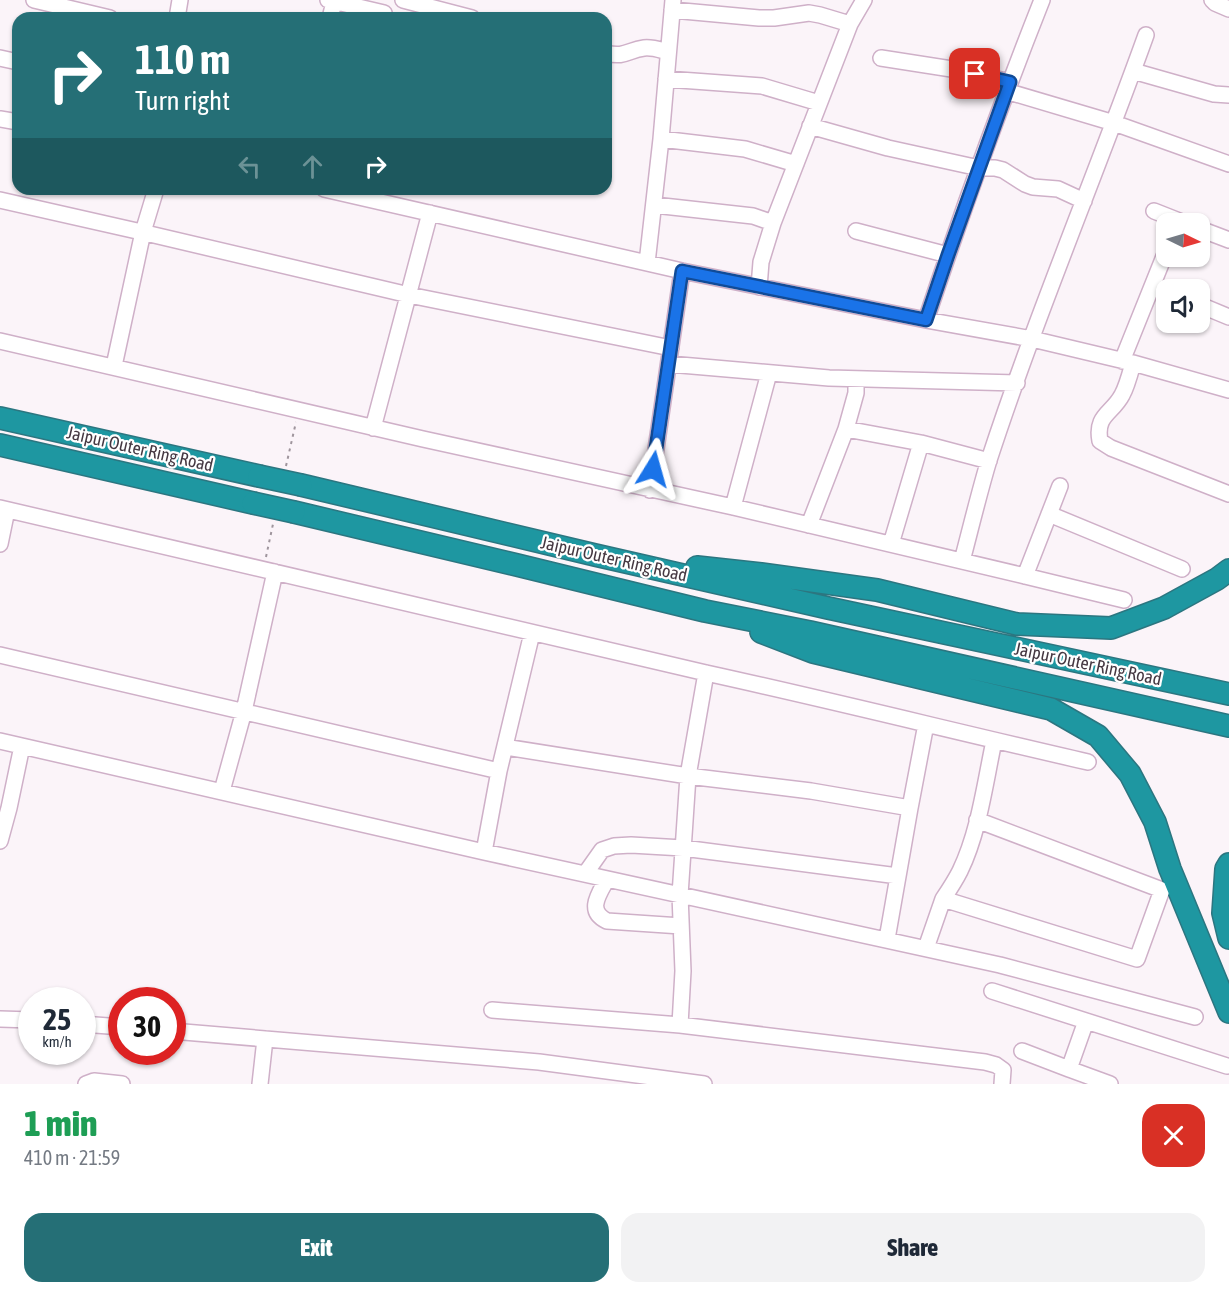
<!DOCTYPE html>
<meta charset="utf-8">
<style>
body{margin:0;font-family:"Asap Condensed",sans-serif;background:#f2f2f3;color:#1f2937;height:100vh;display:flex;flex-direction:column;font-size:22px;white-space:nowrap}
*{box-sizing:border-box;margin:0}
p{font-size:20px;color:#747a83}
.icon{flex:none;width:33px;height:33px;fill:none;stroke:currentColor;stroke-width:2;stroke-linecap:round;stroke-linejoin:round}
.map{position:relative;height:1084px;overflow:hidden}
.panel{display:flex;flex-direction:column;background:#fff;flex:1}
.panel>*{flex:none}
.top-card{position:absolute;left:12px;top:12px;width:600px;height:183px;border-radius:18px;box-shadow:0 2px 4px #0004;background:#256f76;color:#fff;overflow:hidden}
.needle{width:39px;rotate:95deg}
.controls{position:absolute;left:1156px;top:213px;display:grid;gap:12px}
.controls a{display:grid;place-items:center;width:54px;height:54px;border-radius:12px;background:#fff;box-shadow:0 2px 4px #0004;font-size:30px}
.speed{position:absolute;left:18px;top:987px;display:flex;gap:12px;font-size:30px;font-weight:700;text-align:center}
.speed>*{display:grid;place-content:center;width:78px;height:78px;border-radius:50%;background:#fff;box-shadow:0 2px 4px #0004;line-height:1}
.speed small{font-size:15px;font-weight:400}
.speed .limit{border:9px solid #d22;background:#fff;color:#111}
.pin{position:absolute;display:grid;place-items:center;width:51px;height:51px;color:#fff;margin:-26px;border-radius:12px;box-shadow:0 3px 9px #0006}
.me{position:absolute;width:66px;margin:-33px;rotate:8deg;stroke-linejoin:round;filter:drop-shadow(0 0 4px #0008)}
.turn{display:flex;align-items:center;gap:21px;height:126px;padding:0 24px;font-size:27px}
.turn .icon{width:78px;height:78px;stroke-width:2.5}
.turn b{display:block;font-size:42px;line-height:51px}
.lanes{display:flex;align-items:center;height:57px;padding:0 24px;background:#0003;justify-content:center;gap:30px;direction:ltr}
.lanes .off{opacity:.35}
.round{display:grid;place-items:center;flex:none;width:63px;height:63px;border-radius:18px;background:#f2f2f3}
.summary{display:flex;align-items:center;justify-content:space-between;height:102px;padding:0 24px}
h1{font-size:36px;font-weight:800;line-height:45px;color:#1e9e55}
.cta{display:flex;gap:12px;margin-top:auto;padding:12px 24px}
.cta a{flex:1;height:69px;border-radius:18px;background:#256f76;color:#fff;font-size:24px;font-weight:800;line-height:69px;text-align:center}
.cta a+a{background:#f2f2f3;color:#1f2937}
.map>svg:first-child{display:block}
</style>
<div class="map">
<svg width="1229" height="1084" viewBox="0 0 1229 1084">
<rect width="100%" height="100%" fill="#fbf4f9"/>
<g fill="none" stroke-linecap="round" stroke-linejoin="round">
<g stroke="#cfb0c8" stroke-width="18">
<path id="minor" d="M34 0 110 18
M328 0 384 13
M403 0 472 18
M1212 0 1215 3 1229 9
M672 10 759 18H774L809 13 820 15 850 24
M177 18 180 0
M330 18 334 2
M606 53C625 58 628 50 644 48 653 47 660 50 668 52
M0 58 18 62
M881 58 958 70 1010 82
M1133 71 1214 94 1229 95
M666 79 762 86 819 103
M1006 91 1114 123 1229 164
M0 119 18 122
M810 126 888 148 979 168H995L1003 170 1025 184 1033 187 1058 189 1084 201
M661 139 745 149 796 164
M324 189 682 271 926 320 1032 339 1133 363 1229 390
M0 200 137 231 409 295 671 348
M654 205 753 216 773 223
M1154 211 1187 224
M1200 229 1229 240
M856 231 948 255
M647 263 661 139 673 0
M759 287 761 262 773 223 850 24 864 0
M1200 305 1229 317
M926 320C962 212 1000 106 1042 0
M0 341 423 439 733 507 1025 576 1124 600
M1122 361 1167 249
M1133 363C1130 374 1127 386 1122 395 1112 414 1095 415 1100 441L1111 448 1229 494
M669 364 829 378 1017 383
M114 366 143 232 156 189
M373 428 430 213
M846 429 921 443 989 461
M650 490 682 271
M733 507 769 373
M0 508 706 673C834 701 961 733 1088 762
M1049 514 1182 569
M809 525 846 429 856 393V379
M0 544 7 510
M891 544 921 443
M962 561C971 527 979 493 989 460 1036 316 1095 177 1146 35
M1025 576 1060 486
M0 655 499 771 484 852
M0 741 484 852 1000 965 1195 1017
M505 747 688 776 811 791 910 808 887 939
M499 771 532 633
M222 791 244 711 275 572
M910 808 926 724
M0 841 9 808 22 746
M585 874 602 850 614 846 631 845 683 848 898 876
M607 879C599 894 586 911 607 921L681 926
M943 899C949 890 955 881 960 871 979 832 985 783 994 741
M926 948 943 899 1137 959 1162 890 977 820
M992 991 1227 1066
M492 1010 680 1025 985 1062 996 1065 1003 1070 1002 1084
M0 1019 32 1020
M1086 1021 1069 1069 1110 1084
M82 1024 122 1027
M680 1025 683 971 680 895 688 776 706 673
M172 1031 539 1062 704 1084
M1022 1051 1069 1069
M86 1084 94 1081 122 1084
M260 1084 265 1039"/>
</g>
<g stroke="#2c7680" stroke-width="24">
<path id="highway" d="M0 418 259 476
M0 445 253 503
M301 485 595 555 828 608 1229 694
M294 512 517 565 705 611 810 632 1229 726
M697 567 761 574 877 590 1017 624 1111 628 1164 608 1217 579 1229 570
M761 632 813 652 1051 709 1098 736 1130 774 1155 822 1170 869 1229 1012
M1229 864 1226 869 1223 913 1229 938"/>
</g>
<path stroke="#9f959d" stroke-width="2" stroke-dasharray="3 4.5" stroke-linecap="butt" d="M286 466 296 422
M266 557 273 524"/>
<use href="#minor" stroke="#fff" stroke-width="15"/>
<use href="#highway" stroke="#1e97a1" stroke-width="21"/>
<g stroke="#2c7680" stroke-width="24" stroke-linecap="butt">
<path id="highway-bridge" d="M259 476 301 485
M253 503 294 512"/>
</g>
<use href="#highway-bridge" stroke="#1e97a1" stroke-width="21"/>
</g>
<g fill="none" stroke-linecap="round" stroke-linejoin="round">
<g stroke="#114b97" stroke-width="15">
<path id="route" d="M653 469 682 271 926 320 948 255 1010 82 975 74"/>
</g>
<use href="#route" stroke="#1a73e8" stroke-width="10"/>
</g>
<g text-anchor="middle" stroke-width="4.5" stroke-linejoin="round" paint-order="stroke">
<g font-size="18" fill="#453842" stroke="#fff">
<text transform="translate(140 449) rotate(13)" y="6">Jaipur Outer Ring Road</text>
<text transform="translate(614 559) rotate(13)" y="6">Jaipur Outer Ring Road</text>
<text transform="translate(1088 664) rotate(12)" y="6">Jaipur Outer Ring Road</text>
</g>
</g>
</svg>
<div class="controls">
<a><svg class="needle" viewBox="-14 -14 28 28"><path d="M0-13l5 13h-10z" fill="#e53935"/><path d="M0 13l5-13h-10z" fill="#747a83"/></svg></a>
<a><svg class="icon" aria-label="sound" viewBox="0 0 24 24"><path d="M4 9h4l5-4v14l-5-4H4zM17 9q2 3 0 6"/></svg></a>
</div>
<div class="speed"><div>25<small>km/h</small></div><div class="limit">30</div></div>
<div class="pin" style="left:975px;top:74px;background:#d93025"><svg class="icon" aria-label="arrive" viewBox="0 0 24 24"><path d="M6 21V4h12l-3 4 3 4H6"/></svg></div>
<svg class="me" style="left:653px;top:469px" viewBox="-20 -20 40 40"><path d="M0-17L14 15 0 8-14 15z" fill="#1a73e8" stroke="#fff" stroke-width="4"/></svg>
<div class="top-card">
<div class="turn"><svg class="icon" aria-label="right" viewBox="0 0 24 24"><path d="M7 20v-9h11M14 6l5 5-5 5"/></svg><div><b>110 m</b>Turn right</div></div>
<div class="lanes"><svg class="icon off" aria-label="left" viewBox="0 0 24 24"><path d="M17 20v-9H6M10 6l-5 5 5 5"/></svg><svg class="icon off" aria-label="ahead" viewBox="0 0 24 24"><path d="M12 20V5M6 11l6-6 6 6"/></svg><svg class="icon" aria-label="right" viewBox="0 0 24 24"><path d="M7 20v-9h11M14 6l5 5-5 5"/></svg></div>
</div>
</div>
<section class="panel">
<div class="summary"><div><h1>1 min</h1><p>410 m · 21:59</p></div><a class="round" style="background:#d93025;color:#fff"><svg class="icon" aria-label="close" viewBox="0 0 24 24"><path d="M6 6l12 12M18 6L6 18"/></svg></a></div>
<div class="cta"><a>Exit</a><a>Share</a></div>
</section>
